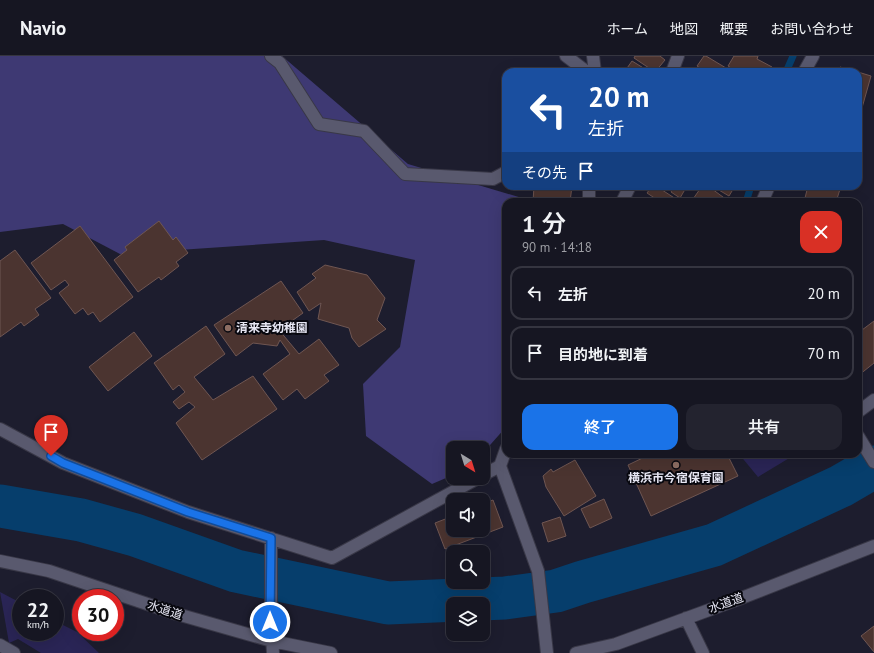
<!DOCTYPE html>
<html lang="ja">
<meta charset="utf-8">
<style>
body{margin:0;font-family:"PT Sans","Noto Sans JP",sans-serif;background:#23232f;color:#f1f3f6;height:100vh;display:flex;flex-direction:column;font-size:15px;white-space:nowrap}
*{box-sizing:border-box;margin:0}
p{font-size:13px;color:#9e9fa5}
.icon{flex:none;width:22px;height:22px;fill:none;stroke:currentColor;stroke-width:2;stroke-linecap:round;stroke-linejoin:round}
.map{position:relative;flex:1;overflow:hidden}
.panel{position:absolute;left:502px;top:142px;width:360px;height:260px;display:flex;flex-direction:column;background:#161622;border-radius:12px;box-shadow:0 4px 16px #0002,0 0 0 1px #353540}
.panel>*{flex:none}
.guide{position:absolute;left:502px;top:12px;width:360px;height:122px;border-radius:12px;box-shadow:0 4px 16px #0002,0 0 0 1px #353540;background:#1a4fa0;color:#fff;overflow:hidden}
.needle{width:26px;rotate:142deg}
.controls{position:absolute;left:446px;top:385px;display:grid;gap:8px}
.controls a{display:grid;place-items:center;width:44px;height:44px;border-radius:8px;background:#161622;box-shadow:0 4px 16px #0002,0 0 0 1px #353540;font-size:20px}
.speed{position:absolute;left:12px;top:533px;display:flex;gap:8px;font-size:20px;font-weight:700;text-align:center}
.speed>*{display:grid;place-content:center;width:52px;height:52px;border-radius:50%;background:#161622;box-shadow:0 4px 16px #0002,0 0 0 1px #353540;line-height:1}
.speed small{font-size:10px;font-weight:400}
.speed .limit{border:6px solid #d22;background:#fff;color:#111}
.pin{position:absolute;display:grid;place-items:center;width:34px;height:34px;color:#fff;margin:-41px -17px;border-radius:50% 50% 50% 0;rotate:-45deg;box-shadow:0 0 4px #0007}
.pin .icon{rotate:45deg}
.me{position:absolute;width:44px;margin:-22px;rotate:0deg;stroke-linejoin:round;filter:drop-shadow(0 0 3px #0008)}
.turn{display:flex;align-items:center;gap:14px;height:84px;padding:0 20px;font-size:18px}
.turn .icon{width:52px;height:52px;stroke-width:2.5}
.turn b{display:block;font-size:28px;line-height:34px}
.then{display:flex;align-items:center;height:38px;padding:0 20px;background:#0003;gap:8px;font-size:15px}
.round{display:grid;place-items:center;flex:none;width:42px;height:42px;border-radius:12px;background:#23232f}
.headline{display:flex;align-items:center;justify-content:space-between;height:68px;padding:0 20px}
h1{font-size:24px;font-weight:600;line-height:30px}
.cta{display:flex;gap:8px;margin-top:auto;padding:8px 20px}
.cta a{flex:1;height:46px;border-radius:12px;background:#1a73e8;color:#fff;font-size:16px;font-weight:600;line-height:46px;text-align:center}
.cta a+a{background:#23232f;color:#f1f3f6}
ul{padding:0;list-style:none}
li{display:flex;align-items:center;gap:12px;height:54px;margin:0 8px 6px;padding:0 12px;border:2px solid #353540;border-radius:12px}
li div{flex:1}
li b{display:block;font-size:15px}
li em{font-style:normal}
header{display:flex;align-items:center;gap:24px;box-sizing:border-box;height:56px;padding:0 20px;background:#161622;border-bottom:1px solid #353540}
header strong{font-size:19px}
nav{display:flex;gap:22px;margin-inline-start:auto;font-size:14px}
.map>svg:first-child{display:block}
</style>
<header>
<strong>Navio</strong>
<nav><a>ホーム</a><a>地図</a><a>概要</a><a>お問い合わせ</a></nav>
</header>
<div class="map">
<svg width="874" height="597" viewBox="0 0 874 597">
<rect width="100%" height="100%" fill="#1d1d2e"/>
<path fill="#2a2556" d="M739 398H796L758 421Z
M0 536 21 547V576H55V565L77 576 99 597H41L18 583 9 587Z"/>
<path fill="#3e3973" d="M0 0H282L408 108 522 142 524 146H506V371L483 397V392H453V419L432 428 366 380 363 328 400 291 415 204 324 184 120 198 63 168 0 176Z"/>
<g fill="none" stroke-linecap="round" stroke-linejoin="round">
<path stroke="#063e6c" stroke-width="7" d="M786 16 793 0
M746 146 751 130"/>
<path stroke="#063e6c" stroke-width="43" d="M0 450 81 464 135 479 236 515 388 547 505 542 556 535 583 526 714 489 841 430 874 411"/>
</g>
<path fill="#4b3430" stroke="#6f5652" d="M635 0H660L665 4 655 16 634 2Z
M704 0H706L731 15 706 16 697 10Z
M734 0H758L757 3 772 11 769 16H738L728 10Z
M632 5 650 16H621L622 14 625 15Z
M840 11 857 16H839Z
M858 16 871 20 858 66Z
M534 130H572L570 146 547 145 546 146H533Z
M652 130H656L679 145 654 146 656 143 647 137Z
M675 130H687L680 142 671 136Z
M702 130H708L727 144 726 146H691Z
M712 130H735L729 140Z
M808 130H841L836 146H804Z
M159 165 173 184 176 181 188 197 176 206 179 210 161 224 159 221 138 236 114 204 127 194 125 191Z
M80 170 133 241 100 266 93 256 88 259 83 252 75 258 59 237 69 229 65 224 51 234 31 207Z
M15 194 51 242 35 253 39 259 24 270 21 266 0 281V205Z
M325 209 367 219 385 242 377 264 386 273 359 291 352 282 349 272 318 263 321 247 309 255 297 236 316 222 312 218Z
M281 225 303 257 279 274 299 298 319 283 339 309 324 319 329 325 305 343 297 333 283 344 263 318 290 298 280 284 277 290 253 287 236 300 214 269Z
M874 265V307L859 319 858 277Z
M206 270 225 298 194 321 213 344 253 320 277 353 202 404 176 367 195 351 189 346 179 353 173 346 185 336 179 329 173 334 154 307Z
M134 276 152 300 108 335 89 311Z
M651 398H727L738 420 651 460 628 409Z
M575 404 596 440 564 460 546 431 543 420 551 413 553 416Z
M604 443 612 462 590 472 581 453Z
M493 444 503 471 445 493 435 467 453 460V474H483V448Z
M560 461 566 480 548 486 542 467Z
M874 570V596L861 580Z"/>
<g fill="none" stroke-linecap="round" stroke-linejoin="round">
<g stroke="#393847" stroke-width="14">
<path id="minor" d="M271 0 280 7 319 68 364 75 405 118 493 123 506 116
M566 0 587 16
M593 0 595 16
M672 16 678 0
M804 16 813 0
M589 146V130
M622 146 630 130
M762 146 769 130
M858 356 874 344
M0 373 63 407 188 456 332 502 478 422
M858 380 874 406
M500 410 538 515 547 597
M483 419 500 410 506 393
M271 482V566L273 597
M0 505 49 515 177 558 272 585 331 597
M686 562 703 597
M0 589 14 597
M576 597 616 588 739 543 874 490"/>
</g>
<use href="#minor" stroke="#59596e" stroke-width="12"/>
</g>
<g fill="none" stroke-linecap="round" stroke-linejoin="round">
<g stroke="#114b97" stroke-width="10">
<path id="route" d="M51 400 63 407 188 456 271 482 270 566"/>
</g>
<use href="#route" stroke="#1a73e8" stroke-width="7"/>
</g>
<g fill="#8d6e63" stroke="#08080f" stroke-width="1.5">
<circle cx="228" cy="272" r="4"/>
<circle cx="676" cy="409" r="4"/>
</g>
<g text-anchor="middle" stroke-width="4" stroke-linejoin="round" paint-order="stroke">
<g font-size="12" font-weight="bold" fill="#e7e7f4" stroke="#08080f" text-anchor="start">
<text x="236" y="276">清来寺幼稚園</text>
<text x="676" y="426" text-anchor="middle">横浜市今宿保育園</text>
</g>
<g font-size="12" fill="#e7e7f4" stroke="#08080f">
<text transform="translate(726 547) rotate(-20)" y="4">水道道</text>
<text transform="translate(165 554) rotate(18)" y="4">水道道</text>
</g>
</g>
</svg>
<div class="controls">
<a><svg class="needle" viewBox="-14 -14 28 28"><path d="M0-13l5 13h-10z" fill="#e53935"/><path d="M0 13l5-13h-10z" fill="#9e9fa5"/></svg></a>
<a><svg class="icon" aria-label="sound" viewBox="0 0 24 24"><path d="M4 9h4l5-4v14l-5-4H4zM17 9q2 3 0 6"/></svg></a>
<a><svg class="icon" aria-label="search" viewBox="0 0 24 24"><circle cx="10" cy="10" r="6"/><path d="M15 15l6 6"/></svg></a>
<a><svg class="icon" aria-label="layers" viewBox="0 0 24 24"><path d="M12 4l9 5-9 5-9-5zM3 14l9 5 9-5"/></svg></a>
</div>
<div class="speed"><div>22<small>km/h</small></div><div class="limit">30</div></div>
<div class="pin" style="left:51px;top:400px;background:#d93025"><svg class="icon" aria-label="arrive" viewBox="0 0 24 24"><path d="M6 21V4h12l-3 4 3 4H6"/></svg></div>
<svg class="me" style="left:270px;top:566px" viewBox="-20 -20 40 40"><circle r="17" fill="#1a73e8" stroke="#fff" stroke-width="3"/><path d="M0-11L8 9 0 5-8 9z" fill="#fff"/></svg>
<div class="guide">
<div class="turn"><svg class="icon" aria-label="left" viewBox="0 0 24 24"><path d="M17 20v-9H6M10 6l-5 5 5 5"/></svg><div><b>20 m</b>左折</div></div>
<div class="then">その先<svg class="icon" aria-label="arrive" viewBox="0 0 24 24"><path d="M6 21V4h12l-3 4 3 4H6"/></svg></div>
</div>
<section class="panel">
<div class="headline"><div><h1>1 分</h1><p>90 m · 14:18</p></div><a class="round" style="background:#d93025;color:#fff"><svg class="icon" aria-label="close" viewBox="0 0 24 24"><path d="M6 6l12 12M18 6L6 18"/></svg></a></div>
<ul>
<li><svg class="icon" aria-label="left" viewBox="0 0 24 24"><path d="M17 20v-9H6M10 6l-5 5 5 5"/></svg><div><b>左折</b></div><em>20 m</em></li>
<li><svg class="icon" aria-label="arrive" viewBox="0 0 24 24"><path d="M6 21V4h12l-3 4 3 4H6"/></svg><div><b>目的地に到着</b></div><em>70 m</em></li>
</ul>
<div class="cta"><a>終了</a><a>共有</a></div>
</section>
</div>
